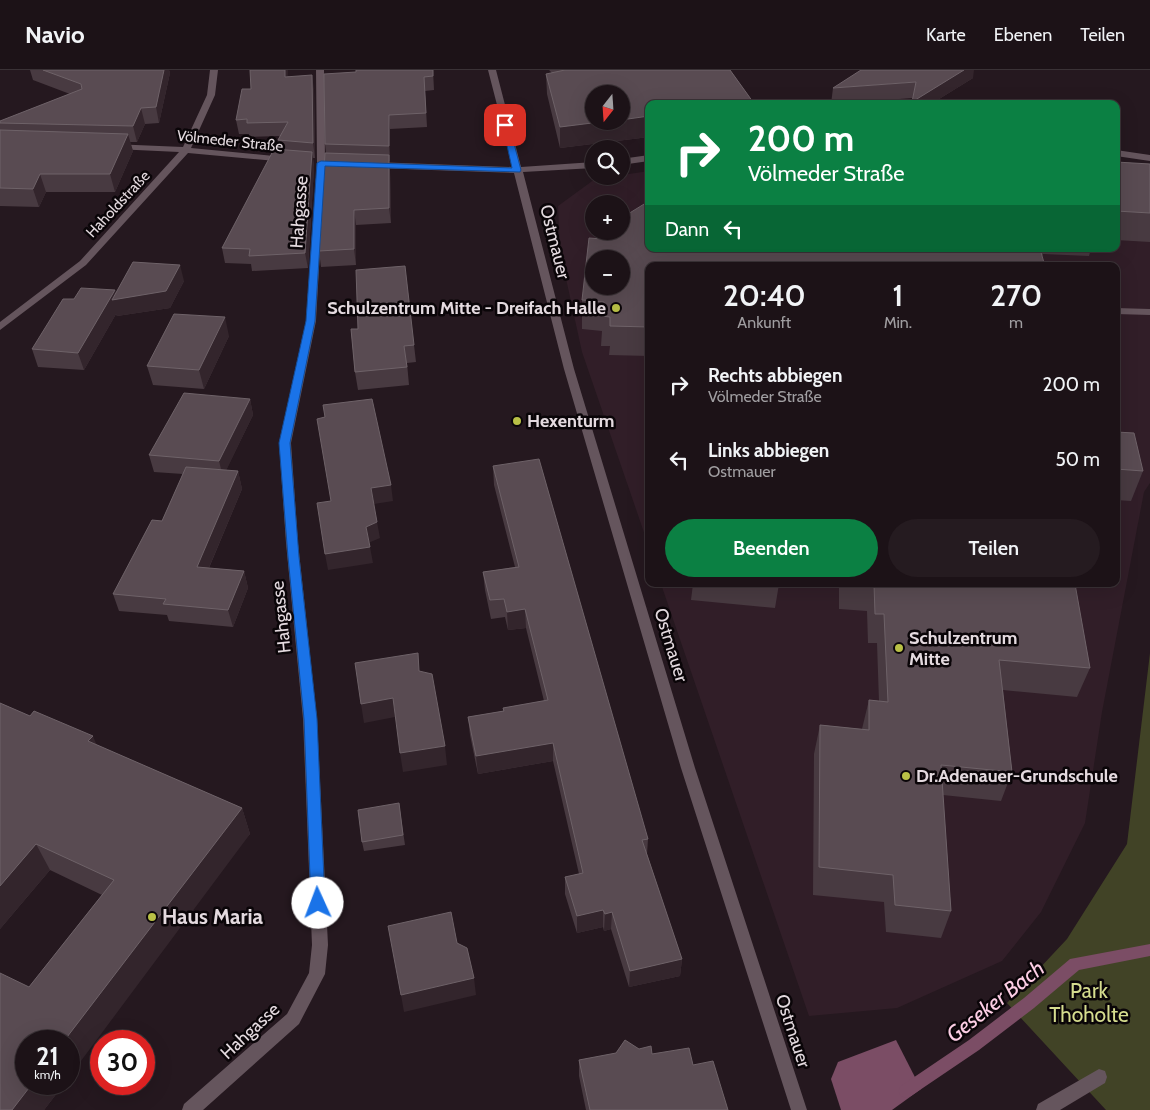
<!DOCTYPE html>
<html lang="de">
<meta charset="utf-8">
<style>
body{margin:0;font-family:Cabin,sans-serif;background:#251b20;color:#f1f3f6;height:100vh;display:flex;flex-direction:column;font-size:19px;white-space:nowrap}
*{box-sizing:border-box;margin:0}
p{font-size:16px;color:#a09ea1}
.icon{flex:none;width:28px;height:28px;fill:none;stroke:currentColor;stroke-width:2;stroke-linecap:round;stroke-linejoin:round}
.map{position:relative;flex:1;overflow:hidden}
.sheet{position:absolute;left:645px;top:192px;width:475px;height:325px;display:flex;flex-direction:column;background:#1c1217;border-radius:10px;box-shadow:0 5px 20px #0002,0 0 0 1px #3a3236}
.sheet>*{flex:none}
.hud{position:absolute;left:645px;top:30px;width:475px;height:152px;border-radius:10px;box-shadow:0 5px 20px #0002,0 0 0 1px #3a3236;background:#0b8043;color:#fff;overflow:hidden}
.needle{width:32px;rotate:197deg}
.buttons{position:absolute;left:585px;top:15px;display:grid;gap:10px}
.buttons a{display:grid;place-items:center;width:45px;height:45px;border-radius:50%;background:#1c1217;box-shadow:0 5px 20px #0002,0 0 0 1px #3a3236;font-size:25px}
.speed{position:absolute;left:15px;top:960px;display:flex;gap:10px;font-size:25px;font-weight:700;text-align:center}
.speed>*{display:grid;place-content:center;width:65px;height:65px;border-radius:50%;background:#1c1217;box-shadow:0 5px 20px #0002,0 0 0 1px #3a3236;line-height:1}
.speed small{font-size:12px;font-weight:400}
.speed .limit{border:8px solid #d22;background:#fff;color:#111}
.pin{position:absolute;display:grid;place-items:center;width:42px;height:42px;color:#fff;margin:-21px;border-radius:10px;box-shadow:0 2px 8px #0006}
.me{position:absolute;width:55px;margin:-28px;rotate:358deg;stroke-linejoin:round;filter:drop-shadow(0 0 4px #0008)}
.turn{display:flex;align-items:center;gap:18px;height:105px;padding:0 20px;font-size:22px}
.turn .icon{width:65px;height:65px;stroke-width:2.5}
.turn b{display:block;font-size:35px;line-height:42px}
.then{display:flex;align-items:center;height:48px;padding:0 20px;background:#0003;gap:10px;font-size:19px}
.eta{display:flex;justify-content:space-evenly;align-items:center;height:85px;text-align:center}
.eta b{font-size:30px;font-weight:600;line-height:35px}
.action{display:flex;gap:10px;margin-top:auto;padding:10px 20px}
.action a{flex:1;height:58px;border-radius:30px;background:#0b8043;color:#fff;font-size:20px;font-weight:600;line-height:58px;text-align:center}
.action a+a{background:#251b20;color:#f1f3f6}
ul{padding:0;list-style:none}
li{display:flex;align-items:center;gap:15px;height:75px;padding:0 20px}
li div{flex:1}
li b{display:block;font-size:19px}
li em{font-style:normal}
header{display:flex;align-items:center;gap:30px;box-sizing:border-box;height:70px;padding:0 25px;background:#1c1217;border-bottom:1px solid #3a3236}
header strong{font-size:24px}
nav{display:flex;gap:28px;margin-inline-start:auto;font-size:18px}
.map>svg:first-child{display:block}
</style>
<header>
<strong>Navio</strong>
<nav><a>Karte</a><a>Ebenen</a><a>Teilen</a></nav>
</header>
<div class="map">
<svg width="1150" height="1040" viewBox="0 0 1150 1040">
<rect width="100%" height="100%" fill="#25181f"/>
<path fill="#311e28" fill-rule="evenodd" d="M649 101V179H1116V103L1150 109V413L1144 422 1102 642 1085 753 1041 842 1002 891 897 938 809 946 661 514H1116V196H649V477L582 282 560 181 558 136 595 109ZM594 134H621V161H594ZM594 189H621V216H594Z"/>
<path fill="#414326" d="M1150 583V1040H1106L1007 933 1067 869 1127 774Z"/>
<path fill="#7b4d65" d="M896 970 921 1019 892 1040H841L831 1009 838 992Z"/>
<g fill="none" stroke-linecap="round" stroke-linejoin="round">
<path fill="#7b4d65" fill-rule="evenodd" d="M1150 874V886L1079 900 1034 938 979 980 911 1026 906 1028 901 1026 898 1021 901 1016 969 970 1024 928 1070 889Z"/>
<path fill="#65555d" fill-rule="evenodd" d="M210 0H218L215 25 191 78 284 87 288 90 287 92 188 83 86 195 0 260V252L80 191 179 82 115 79 112 78V74L183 77 207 25Z
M316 0H324L325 93 316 251 291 373 298 473 317 649 328 875 325 904 299 954 203 1040H182L184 1034 287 944 309 903 312 875 303 649 286 473 279 373 306 251 317 93Z
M488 0H496L521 97 594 92V98L523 102 574 299 695 698 807 1040H791L681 698 564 299 514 103 374 98 370 95 374 92 513 97Z
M1116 80 1150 85V91L1116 86Z
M649 85V91L621 95V89Z
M1116 238 1150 239V245L1116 244Z
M1099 999 1105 1001 1107 1007 1105 1013 1060 1040H1036L1038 1034Z"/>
</g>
<path fill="#483a41" d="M30 0H169L170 3 159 53 145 54 137 72H130L133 81 115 122H46L39 137 0 136V51L70 24 33 10Z
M433 0 434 20 425 21 427 57 390 59V91H389L390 100 391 153 356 155V195L321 197 319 181 326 83 325 74 356 2Z
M549 0H730L753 32V34H649V67L560 78 547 24 546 4 552 3Z
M288 6 314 19 315 88H313L314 97 308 198 252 201 251 194 225 193 222 178 280 79 278 70 280 66 249 67V64H239L236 50 251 19Z
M973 8 931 34H911L913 28 831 34 833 18Z
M1116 92 1150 94V172L1116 170Z
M649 179H1091L1089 186 1043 184 1042 187 649 196V286L609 285 610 276H601L602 261 582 259V230Z
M184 211 170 238 117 246 116 244 84 300 38 297 32 279 74 229Z
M351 259 414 275 416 292 407 293 409 315 358 320 355 302Z
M229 266 204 319 153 315 147 296Z
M250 329 253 345 226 400 238 401 242 419 209 498 244 501 248 518 233 557 169 551 167 545 119 541 113 524 162 451 183 404 154 402 149 385Z
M1116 362 1143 401 1131 431 1116 430Z
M493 396 648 769 647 784 682 889 680 906 629 917 611 859 604 861 603 857 577 863 565 824V807L579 804 553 691 478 704 470 665 468 647 503 641V638L544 631 526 558 508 560 505 547 491 549 485 520 483 502 515 497 494 415Z
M693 514H779L775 538 691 530Z
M839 514H1075L1090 598 1077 627 1003 620 1012 702 1001 731 943 725 951 841 941 868 886 862 884 832 813 825 814 684 820 655 862 659 869 630 879 631 877 573H868L867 541 839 539Z
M0 633 242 738 250 764 26 1014H64L44 1040H0L29 917 102 825 50 800 0 859Z
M399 733 405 775 364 781 362 772Z
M639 979 652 984 693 995 728 1040H586L579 1006V990Z"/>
<path fill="#33252c" d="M164 0H169L170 3 159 53 156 37Z
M285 0H288L287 21 285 7Z
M964 0H974L973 8 931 34H911L912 32Z
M312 5 314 19 315 88 313 73Z
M141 38 145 54 137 72 133 56Z
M389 45 390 59V91L389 76Z
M649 46V67L560 78V57L608 51H621V50Z
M128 64 133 81 115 122 110 104Z
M312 82 314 97 308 198 305 183Z
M389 85 390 100 391 153 389 138Z
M40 104 46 122 39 137 33 119Z
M354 140 356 155V195L354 179Z
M180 195 184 211 170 238 117 246 116 244 84 300 78 283 115 220 118 229Z
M225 247 229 266 204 319 199 300Z
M250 329 253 345 223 407 219 391Z
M238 401 242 419 202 514 197 497Z
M391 415 393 431 374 434 371 418Z
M377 452 380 468 368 473 366 457Z
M370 477 373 493 328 500 325 484Z
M244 501 248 518 233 557 228 540Z
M525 539 526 558 508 560 507 542Z
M393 628 395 647 364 653 361 634Z
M93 666 104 693 88 671Z
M553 673V691L478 704 476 686Z
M445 676 447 695 403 702 400 683Z
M242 738 250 764 69 1007V971H64Z
M36 774 50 800 0 859V816Z
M603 840V857L577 863V846Z
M612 842 611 859 604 861 605 844Z
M682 889 680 906 629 917 630 901Z
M474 908 476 925 404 942 401 925Z
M32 1014H64L44 1040H12Z"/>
<path fill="#594b52" stroke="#6e6268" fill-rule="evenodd" d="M43 0H164L156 37 141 38 133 56 0 53V51L82 19 81 14Z
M250 0H285V7L312 5 313 73 278 70 288 52 247 53V49L236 50 242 19H251Z
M356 0H433V6L424 7 426 43 389 45V76L325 74 324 4 356 2Z
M565 0H730L753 32 743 34H649V46L621 50V24H594V51H608L560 57 546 4Z
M861 0H964L912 32 916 12 833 18Z
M0 60 128 64 110 104H40L33 119 0 118Z
M274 79 312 82 305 183 249 186 250 179 222 178Z
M325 83 389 85V138L354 140V179L319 181Z
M1116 92 1150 94V143L1116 141Z
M649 131V179H1040L1045 196H649V257L610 256V247L602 246 604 232 582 230 589 168 603 169 604 161H621V151L626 152 628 144ZM594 189H621V216H594Z
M133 192 180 195 166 221 112 230Z
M405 196 414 275 404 276 407 297 355 302 351 259H358L356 200Z
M81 218 115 220 78 283 32 279 63 229H74Z
M174 244 225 247 199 300 147 296Z
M184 323 250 329 219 391 149 385Z
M372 329 391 415 371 418 377 452 366 457 370 477 325 484 317 433 331 431 317 349 325 347 323 335Z
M1116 362 1134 363 1143 401 1116 399Z
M539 389 648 769 642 770 682 889 630 901 612 842 605 844 603 840 577 846 565 807 583 803 553 673 476 686 468 647 504 641 503 638 548 630 525 539 507 542 504 529 490 530 483 502 519 497 493 396Z
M186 397 238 401 197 497 244 501 228 540 163 534 166 529 113 524 152 450 162 451Z
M874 514H1075L1090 598 999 590 1012 702 941 695 951 841 895 835 893 805 819 797 820 655 869 660V630L888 632 884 544H875Z
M418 583 419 601 432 604 445 676 400 683 393 628 361 634 355 593Z
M0 633 30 646 34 641 93 666 88 671 242 738 64 971H26V1014H32L12 1040H0V903L29 917 114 810 36 774 0 816Z
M399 733 403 765 362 772 358 740Z
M451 842 457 873 467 878 474 908 401 925 388 856Z
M625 970 639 979 651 976 652 984 689 978 693 995 713 991 728 1040H590L579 990 616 983Z"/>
<path fill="#1a73e8" stroke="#114b97" d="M502 53 509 55 521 100 520 102 325 96 315 251 290 373 299 487 317 649 325 833 323 837 318 839 313 837 311 833 304 649 288 487 279 373 306 251 317 93 321 91 512 98Z"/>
<g fill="#b9c046" stroke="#0a0508" stroke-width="2">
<circle cx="616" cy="238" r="5"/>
<circle cx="517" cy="351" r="5"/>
<circle cx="899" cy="578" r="5"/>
<circle cx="906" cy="706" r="5"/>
<circle cx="152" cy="847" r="5"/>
</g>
<g text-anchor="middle" stroke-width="5" stroke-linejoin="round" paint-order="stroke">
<g font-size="15" fill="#e4dadf" stroke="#0a0508">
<text transform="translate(230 71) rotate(6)" y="5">Völmeder Straße</text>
<text transform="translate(118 134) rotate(-47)" y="5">Haholdstraße</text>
</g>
<g font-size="18" fill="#e4dadf" stroke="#0a0508">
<text transform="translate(299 142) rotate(-86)" y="6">Hahgasse</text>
<text transform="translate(555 172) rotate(76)" y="6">Ostmauer</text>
<text transform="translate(281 547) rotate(-96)" y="6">Hahgasse</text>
<text transform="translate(671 575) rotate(73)" y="6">Ostmauer</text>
<text transform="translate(250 961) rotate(-43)" y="6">Hahgasse</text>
<text transform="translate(793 961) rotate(72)" y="6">Ostmauer</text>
</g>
<g font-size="18" font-weight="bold" fill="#e4dadf" stroke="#0a0508" text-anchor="start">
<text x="606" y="244" text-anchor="end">Schulzentrum Mitte - Dreifach Halle</text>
<text x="527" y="357">Hexenturm</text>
<text x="909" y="574">Schulzentrum<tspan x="909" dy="21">Mitte</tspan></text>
<text x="916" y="712">Dr.Adenauer-Grundschule</text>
</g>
<g font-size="21" font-weight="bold" fill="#e4dadf" stroke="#0a0508" text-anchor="start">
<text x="162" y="854">Haus Maria</text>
</g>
<g font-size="21" fill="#d5dc8e" stroke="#0a0508">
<text x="1089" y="928">Park<tspan x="1089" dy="24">Thoholte</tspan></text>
</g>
<g font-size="22" font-style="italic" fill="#fdcee5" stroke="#0a0508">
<text transform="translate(995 931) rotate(-38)" y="8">Geseker Bach</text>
</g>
</g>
</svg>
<div class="buttons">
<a><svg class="needle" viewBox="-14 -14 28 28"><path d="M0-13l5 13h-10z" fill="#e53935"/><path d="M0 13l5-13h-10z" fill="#a09ea1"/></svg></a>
<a><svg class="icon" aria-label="search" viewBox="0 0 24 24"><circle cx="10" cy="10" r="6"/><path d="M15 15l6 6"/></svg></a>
<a>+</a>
<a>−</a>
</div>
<div class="speed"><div>21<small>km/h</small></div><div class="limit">30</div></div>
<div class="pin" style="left:505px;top:55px;background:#d93025"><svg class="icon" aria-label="arrive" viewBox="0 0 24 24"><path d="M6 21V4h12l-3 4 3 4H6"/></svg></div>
<svg class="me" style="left:318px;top:833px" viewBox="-20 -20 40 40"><circle r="19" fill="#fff"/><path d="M0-13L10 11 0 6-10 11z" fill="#1a73e8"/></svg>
<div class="hud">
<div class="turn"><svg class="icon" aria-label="right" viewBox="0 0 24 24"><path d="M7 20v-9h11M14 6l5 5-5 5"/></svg><div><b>200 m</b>Völmeder Straße</div></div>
<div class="then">Dann<svg class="icon" aria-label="left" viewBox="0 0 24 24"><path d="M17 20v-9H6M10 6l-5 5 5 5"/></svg></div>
</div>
<section class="sheet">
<div class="eta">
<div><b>20:40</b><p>Ankunft</p></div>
<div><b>1</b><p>Min.</p></div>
<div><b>270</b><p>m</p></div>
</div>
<ul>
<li><svg class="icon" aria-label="right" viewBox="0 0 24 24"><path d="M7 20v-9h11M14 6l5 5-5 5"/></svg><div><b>Rechts abbiegen</b><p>Völmeder Straße</p></div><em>200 m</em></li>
<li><svg class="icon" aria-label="left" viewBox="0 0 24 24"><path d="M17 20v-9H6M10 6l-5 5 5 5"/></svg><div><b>Links abbiegen</b><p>Ostmauer</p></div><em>50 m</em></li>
</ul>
<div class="action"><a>Beenden</a><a>Teilen</a></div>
</section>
</div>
